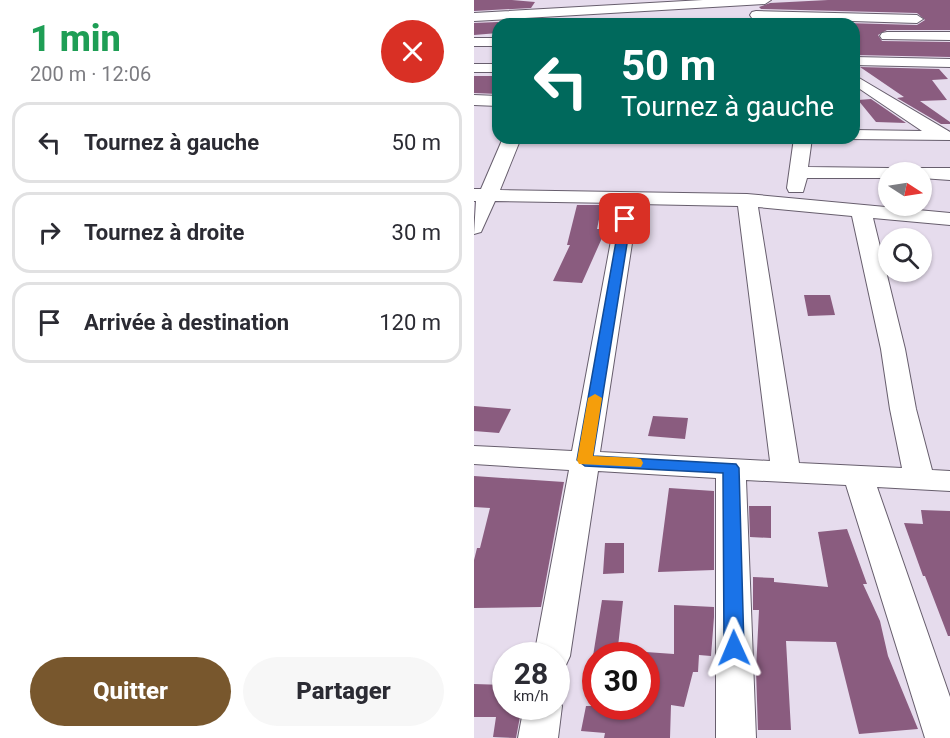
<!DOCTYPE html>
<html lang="fr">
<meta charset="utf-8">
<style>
body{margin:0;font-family:Roboto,sans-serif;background:#f7f7f7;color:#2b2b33;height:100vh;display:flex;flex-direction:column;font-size:22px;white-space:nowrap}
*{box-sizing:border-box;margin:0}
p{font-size:20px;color:#7c7c81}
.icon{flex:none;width:33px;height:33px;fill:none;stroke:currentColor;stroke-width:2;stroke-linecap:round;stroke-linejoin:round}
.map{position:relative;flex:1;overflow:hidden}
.sheet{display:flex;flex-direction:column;background:#fff;width:474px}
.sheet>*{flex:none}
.top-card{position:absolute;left:18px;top:18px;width:368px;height:126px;border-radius:18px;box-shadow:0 2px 4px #0004;background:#00695c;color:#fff;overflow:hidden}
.needle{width:39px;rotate:102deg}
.buttons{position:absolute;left:404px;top:162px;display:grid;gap:12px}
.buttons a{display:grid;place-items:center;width:54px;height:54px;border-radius:50%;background:#fff;box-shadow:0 2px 4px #0004;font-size:30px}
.speed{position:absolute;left:18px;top:642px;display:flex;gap:12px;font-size:30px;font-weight:700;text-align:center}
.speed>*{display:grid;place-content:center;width:78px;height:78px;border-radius:50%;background:#fff;box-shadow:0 2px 4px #0004;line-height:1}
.speed small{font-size:15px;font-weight:400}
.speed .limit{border:9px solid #d22;background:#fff;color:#111}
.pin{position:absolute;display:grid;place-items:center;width:51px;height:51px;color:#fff;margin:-26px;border-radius:12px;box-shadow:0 3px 9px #0006}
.me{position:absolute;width:66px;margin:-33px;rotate:359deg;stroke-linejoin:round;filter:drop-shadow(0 0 4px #0008)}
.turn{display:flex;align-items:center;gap:21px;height:126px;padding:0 30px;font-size:27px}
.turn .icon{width:78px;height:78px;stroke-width:2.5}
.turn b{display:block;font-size:42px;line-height:51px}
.round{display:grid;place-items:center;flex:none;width:63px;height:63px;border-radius:32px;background:#f7f7f7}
.head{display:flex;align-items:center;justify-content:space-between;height:102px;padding:0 30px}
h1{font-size:36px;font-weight:800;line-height:45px;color:#1e9e55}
.cta{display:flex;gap:12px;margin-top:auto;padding:12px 30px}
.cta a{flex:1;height:69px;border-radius:36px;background:#78572d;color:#fff;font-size:24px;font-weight:800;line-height:69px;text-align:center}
.cta a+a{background:#f7f7f7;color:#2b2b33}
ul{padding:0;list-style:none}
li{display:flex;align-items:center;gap:18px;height:81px;margin:0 12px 9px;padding:0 18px;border:3px solid #e1e1e2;border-radius:18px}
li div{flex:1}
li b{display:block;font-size:22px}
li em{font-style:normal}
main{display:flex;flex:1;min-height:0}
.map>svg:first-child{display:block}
</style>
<main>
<section class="sheet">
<div class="head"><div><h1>1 min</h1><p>200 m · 12:06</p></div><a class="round" style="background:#d93025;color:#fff"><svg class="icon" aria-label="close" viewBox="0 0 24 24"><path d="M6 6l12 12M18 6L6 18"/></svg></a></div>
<ul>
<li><svg class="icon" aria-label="left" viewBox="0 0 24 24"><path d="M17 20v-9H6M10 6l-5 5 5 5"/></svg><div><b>Tournez à gauche</b></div><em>50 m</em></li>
<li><svg class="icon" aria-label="right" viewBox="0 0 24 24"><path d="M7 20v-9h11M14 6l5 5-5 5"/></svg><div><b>Tournez à droite</b></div><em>30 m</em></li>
<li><svg class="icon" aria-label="arrive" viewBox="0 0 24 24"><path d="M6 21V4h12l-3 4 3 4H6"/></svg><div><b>Arrivée à destination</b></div><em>120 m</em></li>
</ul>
<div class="cta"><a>Quitter</a><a>Partager</a></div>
</section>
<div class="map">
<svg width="476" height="738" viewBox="0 0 476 738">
<rect width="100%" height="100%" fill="#e6dced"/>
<path fill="#8a5c7f" d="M0 0H38L61 2 57 8 0 11Z
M354 0H476V30H413L404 35 408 41 476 42V57L380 55V24H304L300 21 443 25 451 20 443 13 287 9 285 7 296 3Z
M46 21 45 23 24 22V33L0 35V23Z
M386 67 465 69 474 79 458 80 473 100 446 101 476 122V124H467L423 98 430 97Z
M0 76H24V94L0 93Z
M397 99 432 123 402 122 384 100Z
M103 205H128L123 229H132L108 283 79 281 96 245H93Z
M330 295H356L361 315 334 316Z
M0 406 37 409 25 433 0 431Z
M179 416 214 418 211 439 174 436Z
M0 476 90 482 67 607 0 608V560L3 548H6L16 508 0 507Z
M195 488 240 491V570L184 572Z
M275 506H297V538L276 537Z
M447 510 476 511V636H474L451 576H449L430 523 449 524Z
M373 529 393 584H389L406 621 414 656 444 729 385 734 362 642 312 641 317 730H284L282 670 285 610H279V577L300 578V582L354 587 344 532Z
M131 543H150V573L129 574Z
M128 600 149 601 143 656H119Z
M200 605 240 607V617L237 656 225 655 224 672H219L210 707 197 705 196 738H130L131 733 107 731 112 706H172V652L200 654Z
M0 684 32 685V706H48L42 738 19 737 22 717H0Z"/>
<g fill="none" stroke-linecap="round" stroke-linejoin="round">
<g stroke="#675e6d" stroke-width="2">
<path id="minor" d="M229 0H297L291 4 0 21V13Z
M282 11 443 15 449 19 443 23 278 18 276 15 278 12Z
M413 32H476V40L408 39 406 36 408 33Z
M0 38H24V46H0Z
M380 57 476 59V67L380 65Z
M0 64H24V72H0Z
M380 75 476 132V140L374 139 380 138V130L448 131 380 85Z
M0 95 24 96V106L0 105Z
M29 138H47L26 190 273 194 476 213V225L399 218 431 349 442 409 458 470 476 471V491L403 487 476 697V738H451L372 485 272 480 282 738H242V478L124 471 96 656 91 667 82 669V656H60L95 470 0 464V446L98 451 144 203 21 201 7 232 0 234 2 201H0V189H7ZM164 204 264 206 296 461 126 452ZM284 207 378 216 407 349 416 409 428 468 325 463Z
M320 138H338L334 167 414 168 423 172H414V178H333L329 192H315L313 188Z
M447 168H476V180L447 178V172H438Z
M82 695 88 706 84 738H44L50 706H82Z"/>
</g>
<use href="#minor" fill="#fff" fill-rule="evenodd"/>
</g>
<path fill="#1a73e8" stroke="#114b97" stroke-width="1.5" d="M151 216 157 219 119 456 262 464 265 468 270 648 267 654 260 656 253 654 250 648 249 473 111 466 103 460 146 219Z"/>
<path fill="#f59e0b" d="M121 394 128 398 119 456 162 458 167 459 169 463 167 467 105 464 103 460 114 398Z"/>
</svg>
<div class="buttons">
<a><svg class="needle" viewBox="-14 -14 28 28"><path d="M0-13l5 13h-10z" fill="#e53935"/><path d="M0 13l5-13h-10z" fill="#7c7c81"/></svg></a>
<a><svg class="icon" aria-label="search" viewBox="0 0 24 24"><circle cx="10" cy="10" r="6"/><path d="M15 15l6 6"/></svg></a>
</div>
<div class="speed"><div>28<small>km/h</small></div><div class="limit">30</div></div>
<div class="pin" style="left:151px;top:219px;background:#d93025"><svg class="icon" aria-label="arrive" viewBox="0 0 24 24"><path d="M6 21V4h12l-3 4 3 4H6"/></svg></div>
<svg class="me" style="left:260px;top:648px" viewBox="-20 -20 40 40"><path d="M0-17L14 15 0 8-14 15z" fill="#1a73e8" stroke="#fff" stroke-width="4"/></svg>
<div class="top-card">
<div class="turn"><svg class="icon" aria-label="left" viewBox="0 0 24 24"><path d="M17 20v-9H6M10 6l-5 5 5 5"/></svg><div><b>50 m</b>Tournez à gauche</div></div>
</div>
</div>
</main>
